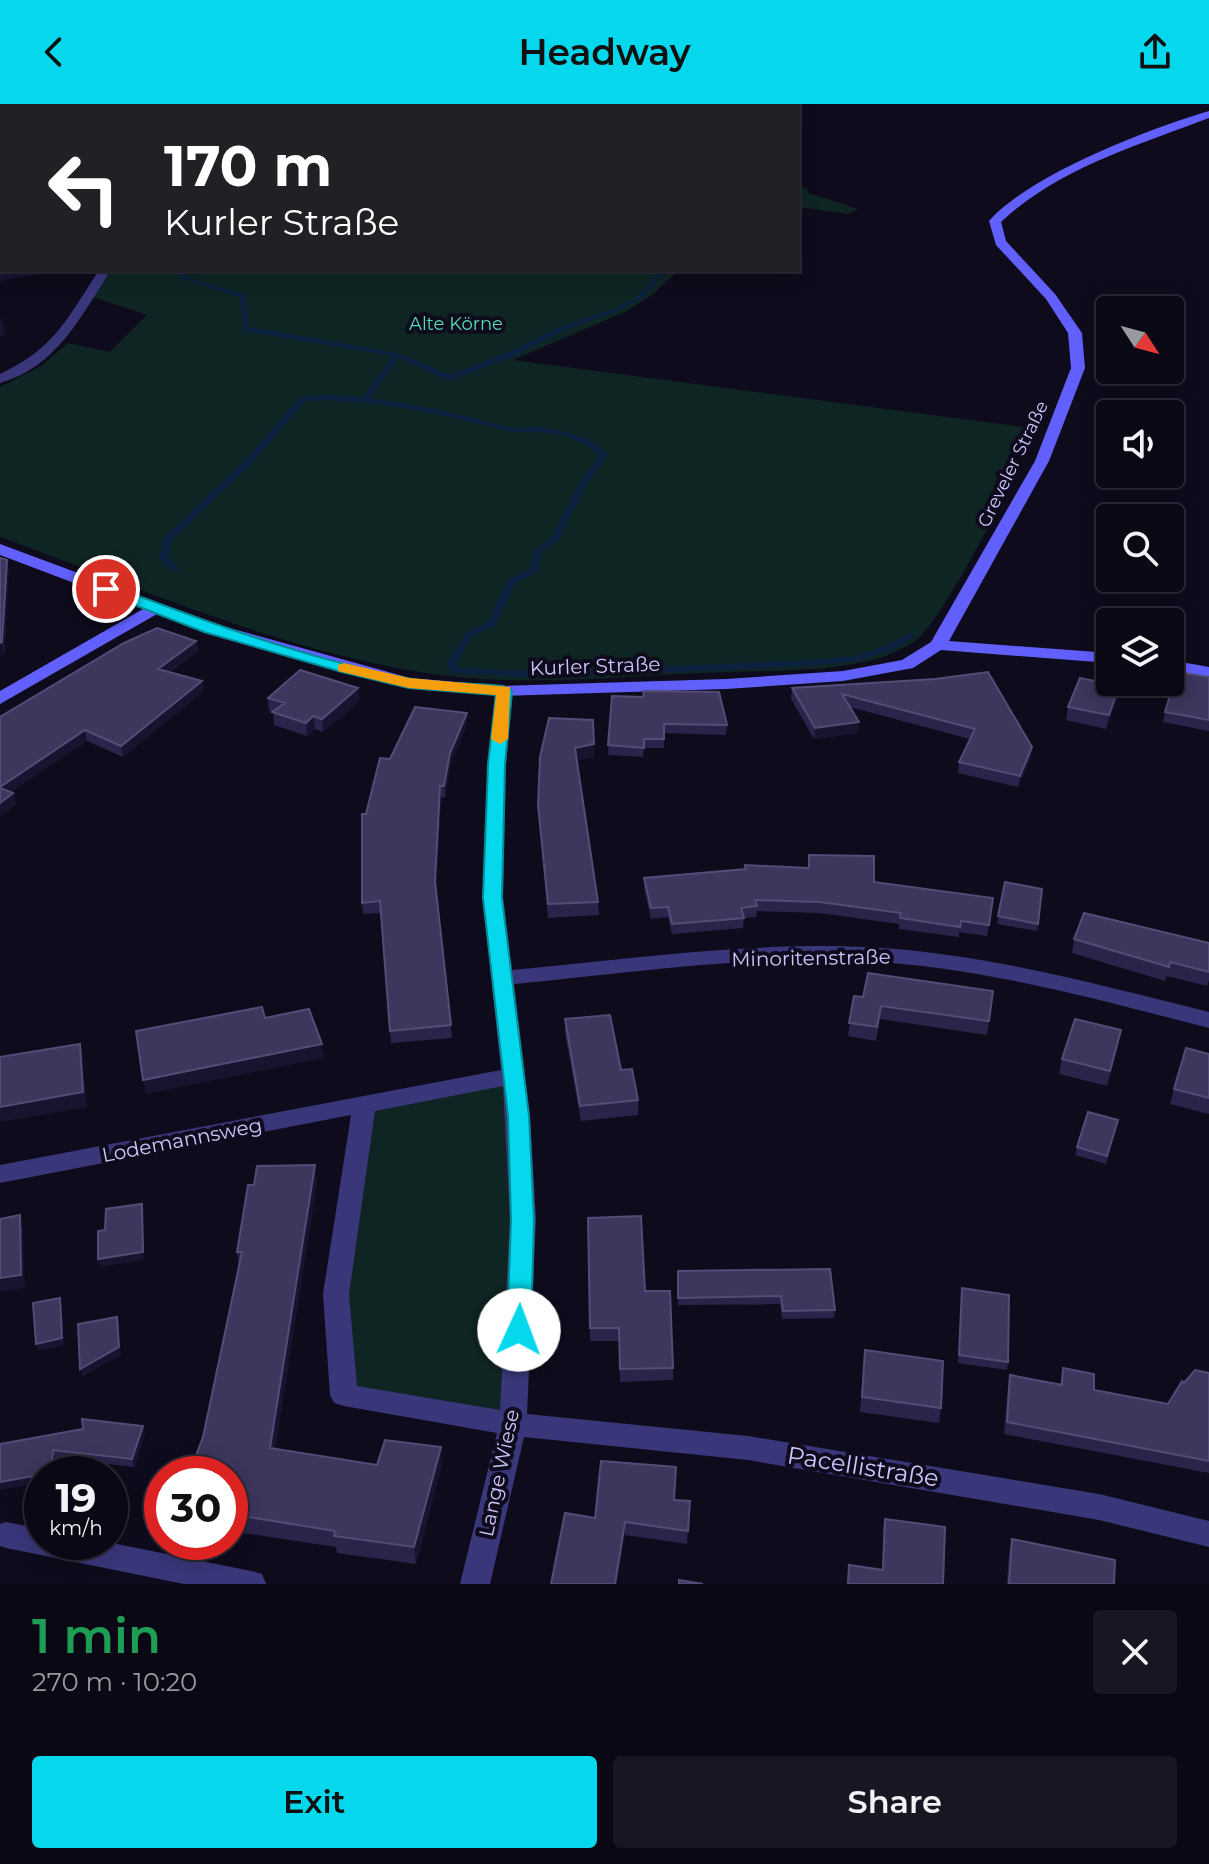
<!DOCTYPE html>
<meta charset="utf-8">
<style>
body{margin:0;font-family:Montserrat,sans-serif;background:#181622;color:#f1f3f6;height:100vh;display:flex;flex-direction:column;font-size:30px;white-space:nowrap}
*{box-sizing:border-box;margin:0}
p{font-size:26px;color:#999aa0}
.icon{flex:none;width:44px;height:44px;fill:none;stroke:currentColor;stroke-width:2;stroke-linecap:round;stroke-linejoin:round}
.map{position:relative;height:1480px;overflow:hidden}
.panel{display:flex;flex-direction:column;background:#0a0815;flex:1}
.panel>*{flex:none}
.hud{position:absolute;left:0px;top:0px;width:800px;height:168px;box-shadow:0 4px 20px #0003,0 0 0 2px #2a2934;background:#202124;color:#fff;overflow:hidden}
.needle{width:52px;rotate:126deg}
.fabs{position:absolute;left:1096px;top:192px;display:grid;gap:16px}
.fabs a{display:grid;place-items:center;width:88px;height:88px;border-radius:8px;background:#0a0815;box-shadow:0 4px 20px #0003,0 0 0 2px #2a2934;font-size:40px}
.speed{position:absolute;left:24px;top:1352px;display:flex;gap:16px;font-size:40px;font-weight:700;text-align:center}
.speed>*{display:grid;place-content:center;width:104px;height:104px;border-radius:50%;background:#0a0815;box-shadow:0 4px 20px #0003,0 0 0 2px #2a2934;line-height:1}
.speed small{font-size:20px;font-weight:400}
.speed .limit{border:12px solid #d22;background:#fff;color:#111}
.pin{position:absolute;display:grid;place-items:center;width:68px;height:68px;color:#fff;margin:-34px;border:4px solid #fff;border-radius:50%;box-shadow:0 2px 8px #0007}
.me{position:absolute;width:88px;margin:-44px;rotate:2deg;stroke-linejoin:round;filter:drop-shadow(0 0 6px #0008)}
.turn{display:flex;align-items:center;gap:28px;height:168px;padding:0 32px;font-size:36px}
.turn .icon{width:104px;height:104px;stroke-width:2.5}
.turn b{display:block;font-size:56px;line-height:68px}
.round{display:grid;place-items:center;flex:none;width:84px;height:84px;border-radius:8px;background:#181622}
.head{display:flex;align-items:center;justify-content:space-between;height:136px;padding:0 32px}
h1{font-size:48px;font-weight:600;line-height:60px;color:#1e9e55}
.primary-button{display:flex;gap:16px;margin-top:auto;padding:16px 32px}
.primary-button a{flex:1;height:92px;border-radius:8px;background:#05d8ec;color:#111;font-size:32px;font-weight:600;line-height:92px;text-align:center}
.primary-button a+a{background:#181622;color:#f1f3f6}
header{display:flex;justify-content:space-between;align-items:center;height:104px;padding:0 32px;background:#05d8ec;color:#111;font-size:36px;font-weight:600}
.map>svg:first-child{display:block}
</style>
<header><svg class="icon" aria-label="back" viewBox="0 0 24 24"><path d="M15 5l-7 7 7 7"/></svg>Headway<svg class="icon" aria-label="share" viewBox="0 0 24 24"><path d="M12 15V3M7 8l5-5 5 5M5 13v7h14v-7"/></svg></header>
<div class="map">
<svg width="1209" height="1480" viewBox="0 0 1209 1480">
<rect width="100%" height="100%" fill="#0e0b1c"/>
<path fill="#0f2524" d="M798 82 808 86 806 88 858 105 848 110 798 103Z
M105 166H679L652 191 625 208 513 256 1031 324 1011 362 1016 371C997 406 943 515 916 536 871 570 782 566 728 568 627 571 519 585 419 568 275 544 137 483 0 433V283L41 262 68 239 110 248 147 211 87 191Z
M512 972V1319L344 1291 337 1190 365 1001Z"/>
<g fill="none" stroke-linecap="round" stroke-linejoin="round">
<path fill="#0c203f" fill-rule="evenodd" d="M524 0H530V2H524Z
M720 0H726V2H720Z
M0 95H2V99H0Z
M173 166H180L187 173 245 191 249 223 398 249 450 271 510 247 558 223 613 205 638 192 661 166H668L642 194 617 207 564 227 516 251 453 276H447L399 254 370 294 436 305 513 324 536 323 562 327 589 335 599 342 608 351 588 378 558 437 542 448 537 468 515 479 495 522 473 532 456 559 458 564 547 568 809 556 854 552 888 541 907 530H913L915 532 894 545 858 557 809 562 547 574 451 569 446 559 467 528 488 518 508 475 530 465 534 447 550 435 580 378 600 351 583 339 562 331 536 328H513L436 310 381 300 328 296 305 297 251 360 172 436 168 453 179 465 178 467H172L159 454 165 433 245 356 300 293 328 291 363 293 393 252 243 227 240 193 183 175Z"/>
<path fill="#39377a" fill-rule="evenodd" d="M99 166H111C81 212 57 263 0 279V270C55 244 67 215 99 166Z
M504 582 513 587 506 660 503 794 512 866C629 855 746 838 863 843 981 848 1096 880 1209 908V924C1096 895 982 863 864 857 747 851 630 869 514 880L530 1012 536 1116 527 1310 748 1332 1099 1390 1209 1417V1443L1099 1416 748 1356 524 1333 490 1480H460L497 1329 344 1302 334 1299 330 1291 323 1190 351 1011 0 1079V1061L501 966 483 794 488 660 495 587ZM503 982 510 1116 500 1306 357 1282 349 1190 375 1007Z
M6 1418 42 1425V1438H107L251 1467 262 1470 266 1480H184L6 1444 0 1442V1420Z"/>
<path fill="#6260fc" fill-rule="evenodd" d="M1209 7V14C1138 41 1057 65 1001 118L1006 137 1055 190 1082 229 1085 264 1049 357 949 537 1110 549V559L941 546 913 564 843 577 726 585 504 592 409 584 203 528 157 510 0 600V587L143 505 0 451V440L215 520 410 574 504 582 726 575 843 567 902 556 931 538 1035 357 1071 264 1068 229 1046 195 996 141 989 117C1031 70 1148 25 1209 7Z
M1170 556 1209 563V573L1170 566Z"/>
</g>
<path fill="#2b244a" d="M196 537 198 547 170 568 202 577 204 587 123 653 87 637 11 688 13 689 16 700 0 712V613Z
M1209 573V627L1163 618 1165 608Z
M935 575 1031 654 1018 683 958 669 959 658 970 635 850 603 858 629 814 635 791 595 792 584Z
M612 592 727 621 726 631 664 629V644H644L643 653 608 651Z
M268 594 360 597 323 628 315 625 307 632 274 621 273 608 269 607Z
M1117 596 1106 625 1066 616 1068 603Z
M467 609V620L451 660 445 694 441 693 436 786 452 934 391 939 381 809 363 810 362 799 366 710 390 655Z
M593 616 594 653 577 656 598 798 599 811 548 814 538 701Z
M745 761 993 794 987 832 959 828V833L899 825V820L820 809 757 807 756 813 744 814 743 824 672 830 668 813 651 815 644 784V774L744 765Z
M1005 778 1038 820 1037 827 997 820Z
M1074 835 1209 839V876L1207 882 1167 872 1165 877 1072 849Z
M854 892 989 917 987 931 880 915 876 937 848 932Z
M565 915 621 966 638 996V1011L581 1017 565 929Z
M1118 941 1107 982 1059 970 1062 955Z
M1209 950V1010L1170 1000 1174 985Z
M1118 1016 1106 1060 1075 1051 1077 1043Z
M317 1078 275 1345 377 1361 442 1360 416 1460 337 1449 336 1443 230 1427V1370L203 1333 239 1162 237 1148Z
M588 1114 645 1187 673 1264V1276L620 1278 619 1237H590Z
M678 1167 835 1206 834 1214 782 1215 780 1200 678 1201Z
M962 1184 1008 1258 1007 1266 958 1259Z
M865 1246 941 1304 939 1319 860 1308Z
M1063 1264 1094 1286 1168 1300 1184 1279 1209 1269V1369L1004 1330 1008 1283 1010 1271 1060 1280Z
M145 1330 134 1363 55 1354 0 1340Z
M674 1396 690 1397 687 1440 625 1431 595 1414Z
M885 1415 943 1480H847L849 1461 882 1465 883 1428Z
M1012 1435 1114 1480H1007L1009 1448Z"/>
<path fill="#18132f" d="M2 165V166H63L0 177V166Z
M0 215H2L5 231 0 233Z
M7 456 9 468 5 550 0 552Z
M196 537 198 547 159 575 158 565Z
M202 577 204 587 123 653 121 642Z
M1119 582 1117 596 1106 625 1109 611Z
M358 584 360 597 323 628 322 615Z
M467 609V620L451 660 445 694 444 682 450 649Z
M313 612 315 625 307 632 306 619Z
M859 618 858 629 814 635 815 624Z
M85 626 87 637 1 695 0 683Z
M594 640V653L576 657 575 644Z
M1032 643 1031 654 1018 683 1020 672Z
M440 682 441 693 436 789 435 777Z
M13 689 16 700 0 712V699Z
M80 940 83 955 87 1003 0 1018V1003Z
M322 940 324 954 146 990 143 976Z
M315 1061 317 1078 273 1362 270 1344Z
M142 1100 143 1108 144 1156 100 1163 98 1155Z
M20 1111 23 1124 25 1184 0 1188V1174Z
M60 1194 62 1201 64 1242 38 1247 36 1240Z
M117 1213 119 1221 121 1251 82 1273 80 1265Z
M143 1322 145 1330 134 1363 132 1355Z
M441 1343 442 1360 416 1460 414 1443Z
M53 1346 55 1354 54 1370H47Z
M42 1371V1379L0 1386V1378Z
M625 1418V1431L617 1480H615Z"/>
<path fill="#3d365d" stroke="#534c76" stroke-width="2" d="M0 121H2V165L0 166Z
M0 454 7 456 2 538 0 539Z
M157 524 196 537 158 565 202 577 121 642 85 626 0 683V613L124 539Z
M300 566 358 584 322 615 313 612 306 619 272 608 285 599 268 594Z
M988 568 1032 643 1020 672 959 658 975 625 842 590 859 618 815 624 792 584 935 575Z
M1177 568 1209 573V616L1165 608Z
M1080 574 1119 582 1109 611 1068 603Z
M644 587 719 588 727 621 664 620V635H644V644L608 641 612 592 643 593Z
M415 603 467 609 450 649 444 682H440L435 777 451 921 390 927 380 797 362 799V710H366L380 654 390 655Z
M549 614 593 616 594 640 575 644 598 798 548 800 538 701 540 653Z
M0 684 13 689 0 699Z
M809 751 874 752V778L993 794 989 821 961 817 960 823 900 814 901 809 820 798 755 796 757 802 741 804 744 814 672 820 668 803 651 804 644 774 746 765 745 761 809 764Z
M1005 778 1042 785 1038 820 998 812Z
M1084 809 1209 839V868L1170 858 1169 863 1074 835Z
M868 869 993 887 989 917 881 902 877 923 849 919 854 892 863 893Z
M262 903 265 914 309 905 322 940 143 976 136 927Z
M610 911 621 966 632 965 638 996 580 1002 565 915Z
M1075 915 1121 926 1110 967 1062 955Z
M80 940 83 988 0 1003V953Z
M1186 944 1209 950V994L1174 985Z
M1088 1008 1118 1016 1107 1052 1077 1043Z
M315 1061 270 1344 377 1361 385 1336 441 1343 414 1443 334 1432 335 1427 230 1410V1370H189L203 1333 242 1148H237L248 1081H254L257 1062Z
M142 1100 143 1148 98 1155V1127L105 1126 106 1105Z
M20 1111 21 1171 0 1174V1115Z
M641 1112 645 1187H670L673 1264 620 1265 619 1224H590L588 1114Z
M830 1165 835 1206 783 1207 781 1192 678 1194V1167Z
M962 1184 1009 1191 1008 1258 959 1251Z
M60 1194 62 1234 36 1240 33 1199Z
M117 1213 119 1243 80 1265 78 1220Z
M865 1246 943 1257 941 1304 862 1293Z
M1063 1264 1094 1270V1286L1168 1300 1182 1277 1184 1279 1195 1266 1209 1269V1357L1007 1318 1010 1271 1062 1281Z
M82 1315 143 1322 132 1355 53 1346 51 1369 0 1378V1340L83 1325Z
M601 1357 676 1363 674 1396 690 1397 688 1427 625 1418 615 1480H551L565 1409 595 1414Z
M885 1415 945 1423 943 1480H848L849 1461 883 1466Z
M1012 1435 1115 1456 1114 1480H1009Z
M679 1476 703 1480H679Z"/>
<path fill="#05d8ec" stroke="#038c99" stroke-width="2" d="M101 482H112C207 518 305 554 406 574 438 580 472 579 504 582L512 587 505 660 502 794 529 1012 534 1116 531 1226 528 1233 519 1236 510 1233 507 1226 511 1116 508 1012 483 794 488 660 496 591 409 584 342 568 204 528 101 488Z"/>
<path fill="#f59e0b" d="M344 559 409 574 510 583 508 635 500 640 491 635 496 591 409 584 338 567V561Z"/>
<g text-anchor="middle" stroke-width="8" stroke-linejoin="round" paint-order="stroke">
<g font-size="18" fill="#56dbb8" stroke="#0e0b1c">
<text x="456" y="226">Alte Körne</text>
</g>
<g font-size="18" fill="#cdc7fe" stroke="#0e0b1c">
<text transform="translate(1013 360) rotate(-64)" y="6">Greveler Straße</text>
</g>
<g font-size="20" fill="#cdc7fe" stroke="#0e0b1c">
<text transform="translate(595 562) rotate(-2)" y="7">Kurler Straße</text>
<text transform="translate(811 854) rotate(-1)" y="7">Minoritenstraße</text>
<text transform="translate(182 1036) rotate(-11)" y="7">Lodemannsweg</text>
<text transform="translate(499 1369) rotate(-78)" y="7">Lange Wiese</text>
</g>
<g font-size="24" fill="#cdc7fe" stroke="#0e0b1c">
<text transform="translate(863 1363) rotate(9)" y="8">Pacellistraße</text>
</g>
</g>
</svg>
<div class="fabs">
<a><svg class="needle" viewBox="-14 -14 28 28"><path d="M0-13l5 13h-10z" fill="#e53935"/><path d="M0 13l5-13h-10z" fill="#999aa0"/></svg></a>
<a><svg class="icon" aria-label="sound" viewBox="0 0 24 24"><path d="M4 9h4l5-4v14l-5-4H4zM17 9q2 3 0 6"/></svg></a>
<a><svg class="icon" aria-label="search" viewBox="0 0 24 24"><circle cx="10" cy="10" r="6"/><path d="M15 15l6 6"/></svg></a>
<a><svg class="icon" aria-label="layers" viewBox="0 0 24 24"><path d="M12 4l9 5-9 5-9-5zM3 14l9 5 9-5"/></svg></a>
</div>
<div class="speed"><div>19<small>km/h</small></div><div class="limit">30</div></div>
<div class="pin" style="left:106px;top:485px;background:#d93025"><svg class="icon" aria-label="arrive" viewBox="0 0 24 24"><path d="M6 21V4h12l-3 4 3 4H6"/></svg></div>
<svg class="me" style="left:519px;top:1226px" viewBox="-20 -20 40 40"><circle r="19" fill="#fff"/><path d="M0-13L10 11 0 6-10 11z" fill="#05d8ec"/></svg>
<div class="hud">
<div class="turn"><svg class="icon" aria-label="left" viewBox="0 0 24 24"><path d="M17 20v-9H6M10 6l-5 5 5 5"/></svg><div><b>170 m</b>Kurler Straße</div></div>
</div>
</div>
<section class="panel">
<div class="head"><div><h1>1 min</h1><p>270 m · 10:20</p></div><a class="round"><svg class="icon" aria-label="close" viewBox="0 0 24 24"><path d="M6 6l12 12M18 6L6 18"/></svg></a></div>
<div class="primary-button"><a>Exit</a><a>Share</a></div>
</section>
